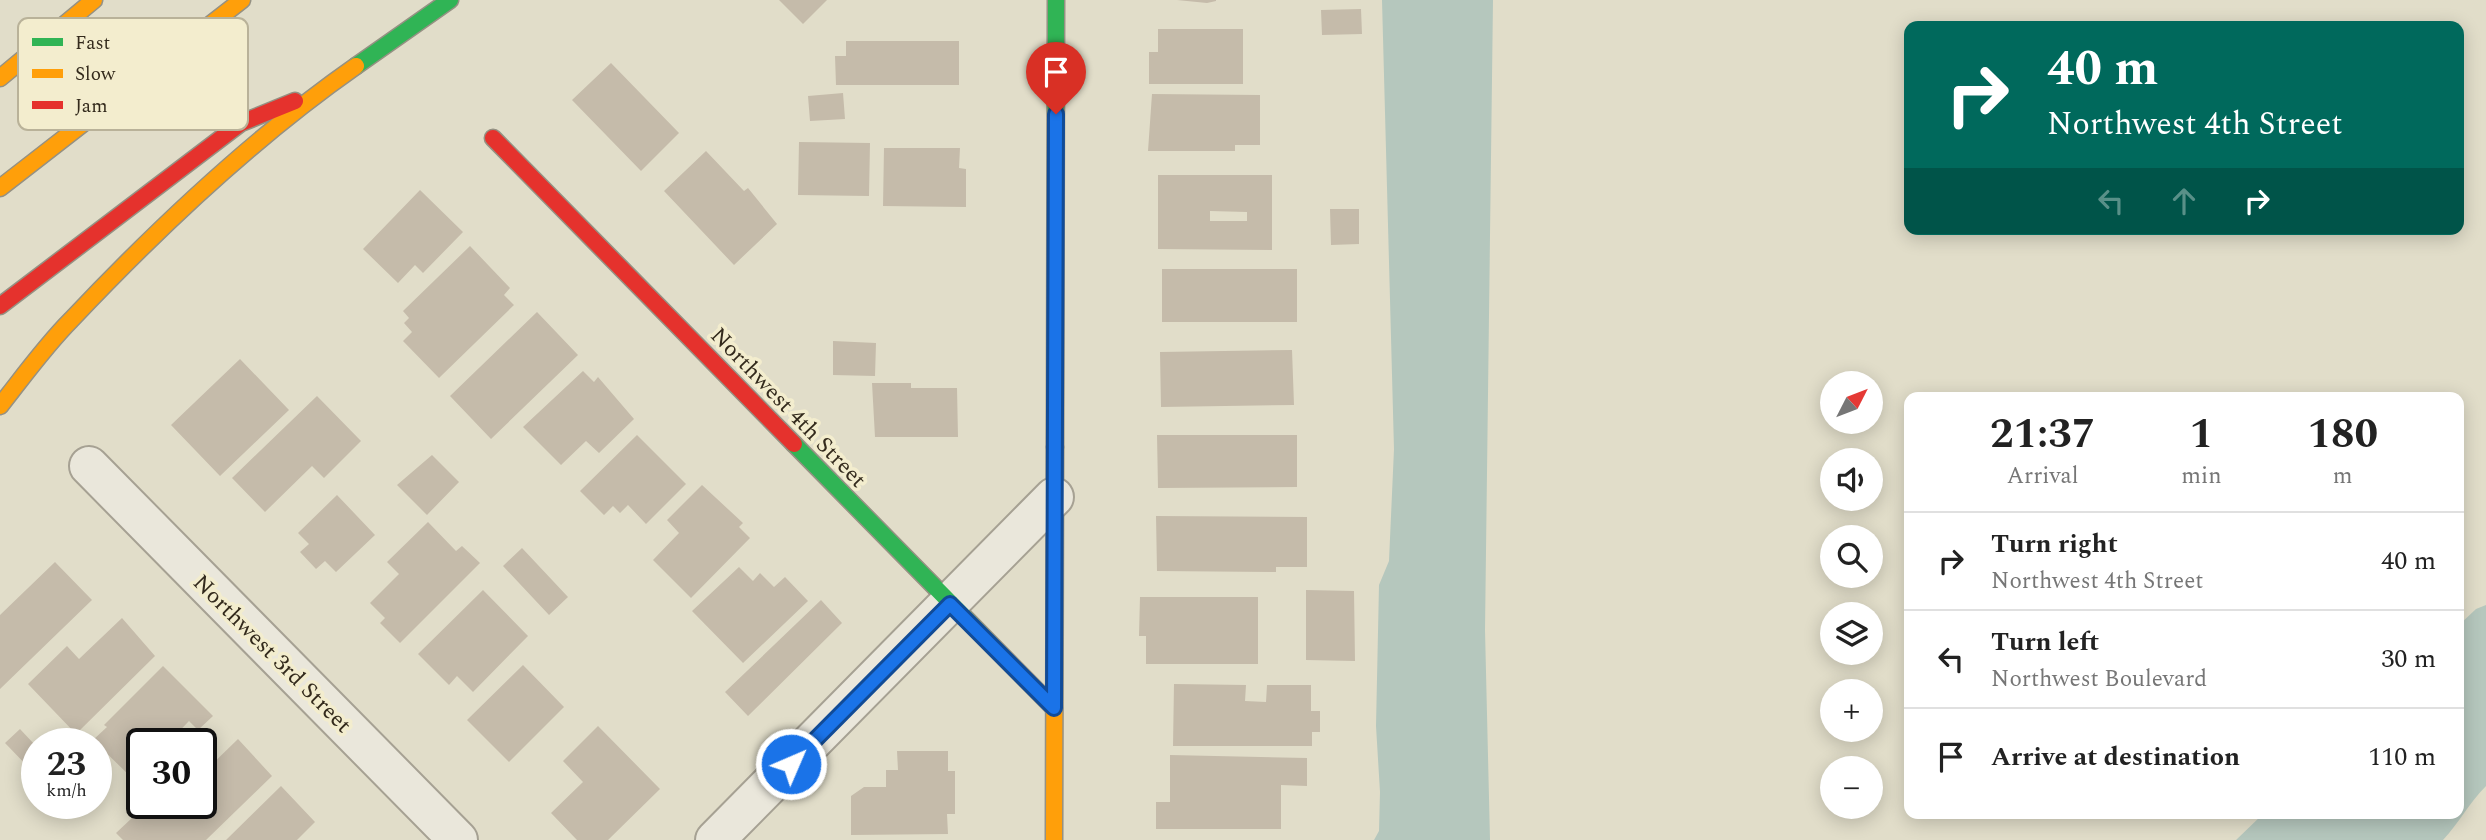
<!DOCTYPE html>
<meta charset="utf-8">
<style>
body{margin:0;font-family:Spectral,serif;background:#f2f2f2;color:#222;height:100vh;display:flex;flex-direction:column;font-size:26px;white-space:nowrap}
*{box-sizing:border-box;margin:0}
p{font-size:23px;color:#767676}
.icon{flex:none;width:38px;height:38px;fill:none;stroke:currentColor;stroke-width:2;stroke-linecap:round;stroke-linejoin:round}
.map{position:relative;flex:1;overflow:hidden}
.panel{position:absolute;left:1904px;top:392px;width:560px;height:427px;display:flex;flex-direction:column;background:#fff;border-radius:14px;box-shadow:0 4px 18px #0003}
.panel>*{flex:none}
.top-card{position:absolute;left:1904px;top:21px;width:560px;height:214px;border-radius:14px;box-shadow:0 4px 18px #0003;background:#00695c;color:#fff;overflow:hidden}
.needle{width:46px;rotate:48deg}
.controls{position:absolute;left:1820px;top:371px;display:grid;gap:14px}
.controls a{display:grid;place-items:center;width:63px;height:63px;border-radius:50%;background:#fff;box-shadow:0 4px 18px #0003;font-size:35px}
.speed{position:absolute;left:21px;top:728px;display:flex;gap:14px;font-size:35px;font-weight:700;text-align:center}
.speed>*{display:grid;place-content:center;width:91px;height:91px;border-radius:50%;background:#fff;box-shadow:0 4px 18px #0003;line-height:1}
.speed small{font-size:18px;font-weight:400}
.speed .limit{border:4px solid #111;border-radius:10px;background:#fff;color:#111}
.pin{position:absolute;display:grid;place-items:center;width:60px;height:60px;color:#fff;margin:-72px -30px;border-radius:50% 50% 50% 0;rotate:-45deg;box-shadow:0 0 7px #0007}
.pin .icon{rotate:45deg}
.me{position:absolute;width:77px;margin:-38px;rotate:45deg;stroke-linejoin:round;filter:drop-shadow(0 0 5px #0008)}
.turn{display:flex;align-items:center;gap:24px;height:147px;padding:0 28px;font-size:32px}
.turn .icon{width:91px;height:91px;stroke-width:2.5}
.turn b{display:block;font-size:49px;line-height:60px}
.lanes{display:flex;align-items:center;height:66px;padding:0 28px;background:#0003;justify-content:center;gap:35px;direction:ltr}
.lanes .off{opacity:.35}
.eta{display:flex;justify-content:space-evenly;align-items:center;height:119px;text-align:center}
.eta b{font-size:42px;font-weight:700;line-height:49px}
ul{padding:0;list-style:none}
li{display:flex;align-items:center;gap:21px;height:98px;padding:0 28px;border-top:2px solid #e0e0e0}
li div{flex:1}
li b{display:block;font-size:26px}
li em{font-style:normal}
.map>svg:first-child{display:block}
</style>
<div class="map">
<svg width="2486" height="840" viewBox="0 0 2486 840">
<rect width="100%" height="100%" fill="#e1ddc9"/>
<path fill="#b5c7bd" d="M1382 0H1493L1485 630 1490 840H1374L1379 831 1380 792 1376 726 1379 585 1389 561 1394 449Z
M2486 605V786C2469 803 2459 823 2443 840H2236L2263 814H2459V625L2476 609Z"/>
<path fill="#c5bbaa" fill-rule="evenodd" d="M779 0H827L803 24Z
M1177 0H1216V1L1207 3Z
M1361 9 1362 34 1322 35 1321 10Z
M1158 29H1243V84H1149V52H1158Z
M846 41H959V85H836L835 56H846Z
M611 63 679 133 641 171 572 100Z
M843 93 845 119 810 121 808 96Z
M1152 94 1260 95V145H1235V151H1148Z
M799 142 870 143 869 196 798 195Z
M884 148H960L959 168 966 169V207L883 206Z
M706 151 744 191 748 188 777 224 734 265 664 191Z
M1158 175H1272V250L1158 249ZM1210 211 1247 212V221H1210Z
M420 190 463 232 423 273 415 265 398 283 363 249Z
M1330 209H1359V244L1331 245Z
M470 246 510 288 504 295 514 305 439 378 403 341 412 332 404 323 409 318 403 311Z
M1162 269H1297V322H1162Z
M537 312 578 355 491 439 450 396Z
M833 341 876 343 875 376 833 375Z
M1292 350 1294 405 1161 407 1160 352Z
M240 359 289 410 220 476 171 425Z
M583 371 594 382 598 377 634 419 599 453 586 441 561 465 523 427Z
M872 383H911V388H957L958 437H875Z
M317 396 361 441 324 478 312 466 265 512 232 478Z
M637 435 686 484 646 524 628 505 620 513 613 506 604 515 580 491Z
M1157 435H1297V487L1158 488Z
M432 455 459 482 427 515 397 485Z
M702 485 743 523 739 527 750 538 691 598 653 560 679 533 667 520Z
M337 495 375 535 336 572 325 561 316 569 300 552 309 544 298 533Z
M1156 516 1307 517V567H1276V572L1157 571Z
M428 522 456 551 462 546 480 563 400 643 380 623 385 618 370 603 399 574 387 562Z
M522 548 568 597 549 615 503 566Z
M55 562 92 600 0 689V615Z
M739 567 753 581 760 573 774 587 785 577 808 601 743 663 692 611Z
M483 590 528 636 473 692 457 676 449 685 418 654Z
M1306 590 1354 591 1355 661 1306 660Z
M1140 597H1258V664H1146V636H1139Z
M821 600 842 623 748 716 725 692Z
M122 618 155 656 76 734 28 684 67 646 79 659Z
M523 665 564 707 509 762 467 720Z
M163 666 213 716 198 730 189 721 167 744H142V768L132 778 93 740 107 727 104 725Z
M1174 684 1246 685 1245 701 1266 702 1267 685H1311V711H1320V732H1312V746H1173Z
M598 726 660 789 608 840H577L551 813 583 782 563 761Z
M20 729 34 744 37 742V771L33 772 5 743Z
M238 739 272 776 206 840H123L116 833 132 818 128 815 142 801 201 803V775Z
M897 751H948V771H955V814H947L948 834 851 835V796L864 787H886V770H898Z
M1170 755 1307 758V786L1281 785V829H1156V802H1170Z
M281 786 315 822 297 840H226Z"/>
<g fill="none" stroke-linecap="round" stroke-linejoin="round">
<g stroke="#a6a193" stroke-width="42">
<path id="street" d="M89 466 458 840
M715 840 1054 497"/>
</g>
<g stroke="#959183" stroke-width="19">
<path id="fast" d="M356 66 450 0
M794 444 1054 708
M1055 447 1056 0"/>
</g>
<g stroke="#959183" stroke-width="19">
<path id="slow" d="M0 78 94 0
M0 188 242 0
M0 406C23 377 45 346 71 320 155 231 256 136 356 66
M1054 840 1055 447"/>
</g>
<g stroke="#959183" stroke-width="19">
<path id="jam" d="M493 138 794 444
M0 306 241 123 295 101"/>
</g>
<use href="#street" stroke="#eae7db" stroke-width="38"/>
<use href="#fast" stroke="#30b455" stroke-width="16"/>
<use href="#slow" stroke="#ff9f0a" stroke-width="16"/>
<use href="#jam" stroke="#e5322d" stroke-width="16"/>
</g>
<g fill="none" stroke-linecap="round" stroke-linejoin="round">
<g stroke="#114b97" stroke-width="18">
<path id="route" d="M791 764 950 604 1054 708 1056 114"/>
</g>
<use href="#route" stroke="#1a73e8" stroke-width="12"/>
</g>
<g text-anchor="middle" stroke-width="7" stroke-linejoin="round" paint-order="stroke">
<g font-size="23" fill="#332a1c" stroke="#f3edce">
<text transform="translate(789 407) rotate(46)" y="8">Northwest 4th Street</text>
<text transform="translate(273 653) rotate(45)" y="8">Northwest 3rd Street</text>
</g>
</g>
<rect x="18" y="18" width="230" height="112" rx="10" fill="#f3edce" stroke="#b9b299" stroke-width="2"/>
<rect x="32" y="38" width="31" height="8" fill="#30b455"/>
<rect x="32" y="69" width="31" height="9" fill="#ff9f0a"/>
<rect x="32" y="101" width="31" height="8" fill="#e5322d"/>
<g font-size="19" fill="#332a1c">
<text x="75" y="49">Fast</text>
<text x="75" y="80">Slow</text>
<text x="75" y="112">Jam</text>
</g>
</svg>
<div class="controls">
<a><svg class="needle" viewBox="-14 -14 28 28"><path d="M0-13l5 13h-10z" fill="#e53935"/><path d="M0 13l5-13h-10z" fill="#767676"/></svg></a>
<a><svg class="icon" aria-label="sound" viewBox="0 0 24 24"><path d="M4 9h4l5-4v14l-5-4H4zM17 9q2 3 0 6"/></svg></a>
<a><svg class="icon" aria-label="search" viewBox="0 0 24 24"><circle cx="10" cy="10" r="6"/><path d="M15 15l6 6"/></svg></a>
<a><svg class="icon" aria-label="layers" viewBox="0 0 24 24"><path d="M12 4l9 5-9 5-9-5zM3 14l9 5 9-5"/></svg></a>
<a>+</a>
<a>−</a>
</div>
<div class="speed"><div>23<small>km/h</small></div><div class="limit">30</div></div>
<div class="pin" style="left:1056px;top:114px;background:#d93025"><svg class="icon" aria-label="arrive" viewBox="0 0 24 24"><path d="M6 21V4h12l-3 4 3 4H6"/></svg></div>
<svg class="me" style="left:791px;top:764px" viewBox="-20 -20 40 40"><circle r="17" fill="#1a73e8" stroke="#fff" stroke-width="3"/><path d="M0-11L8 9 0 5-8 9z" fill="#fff"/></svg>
<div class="top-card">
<div class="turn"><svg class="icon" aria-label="right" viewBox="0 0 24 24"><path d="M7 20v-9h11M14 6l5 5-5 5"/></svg><div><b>40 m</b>Northwest 4th Street</div></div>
<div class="lanes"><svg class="icon off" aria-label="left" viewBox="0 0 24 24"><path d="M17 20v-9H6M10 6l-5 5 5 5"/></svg><svg class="icon off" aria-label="ahead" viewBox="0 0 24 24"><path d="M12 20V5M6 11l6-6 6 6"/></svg><svg class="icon" aria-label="right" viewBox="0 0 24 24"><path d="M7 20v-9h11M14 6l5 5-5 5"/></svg></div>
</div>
<section class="panel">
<div class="eta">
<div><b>21:37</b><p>Arrival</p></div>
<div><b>1</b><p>min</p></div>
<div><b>180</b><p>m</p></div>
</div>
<ul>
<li><svg class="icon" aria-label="right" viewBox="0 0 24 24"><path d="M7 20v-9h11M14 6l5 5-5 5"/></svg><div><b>Turn right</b><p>Northwest 4th Street</p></div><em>40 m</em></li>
<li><svg class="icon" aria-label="left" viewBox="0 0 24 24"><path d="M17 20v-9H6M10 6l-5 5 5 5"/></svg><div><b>Turn left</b><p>Northwest Boulevard</p></div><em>30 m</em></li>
<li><svg class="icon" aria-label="arrive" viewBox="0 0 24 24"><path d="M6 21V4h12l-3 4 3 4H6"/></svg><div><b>Arrive at destination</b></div><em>110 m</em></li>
</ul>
</section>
</div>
